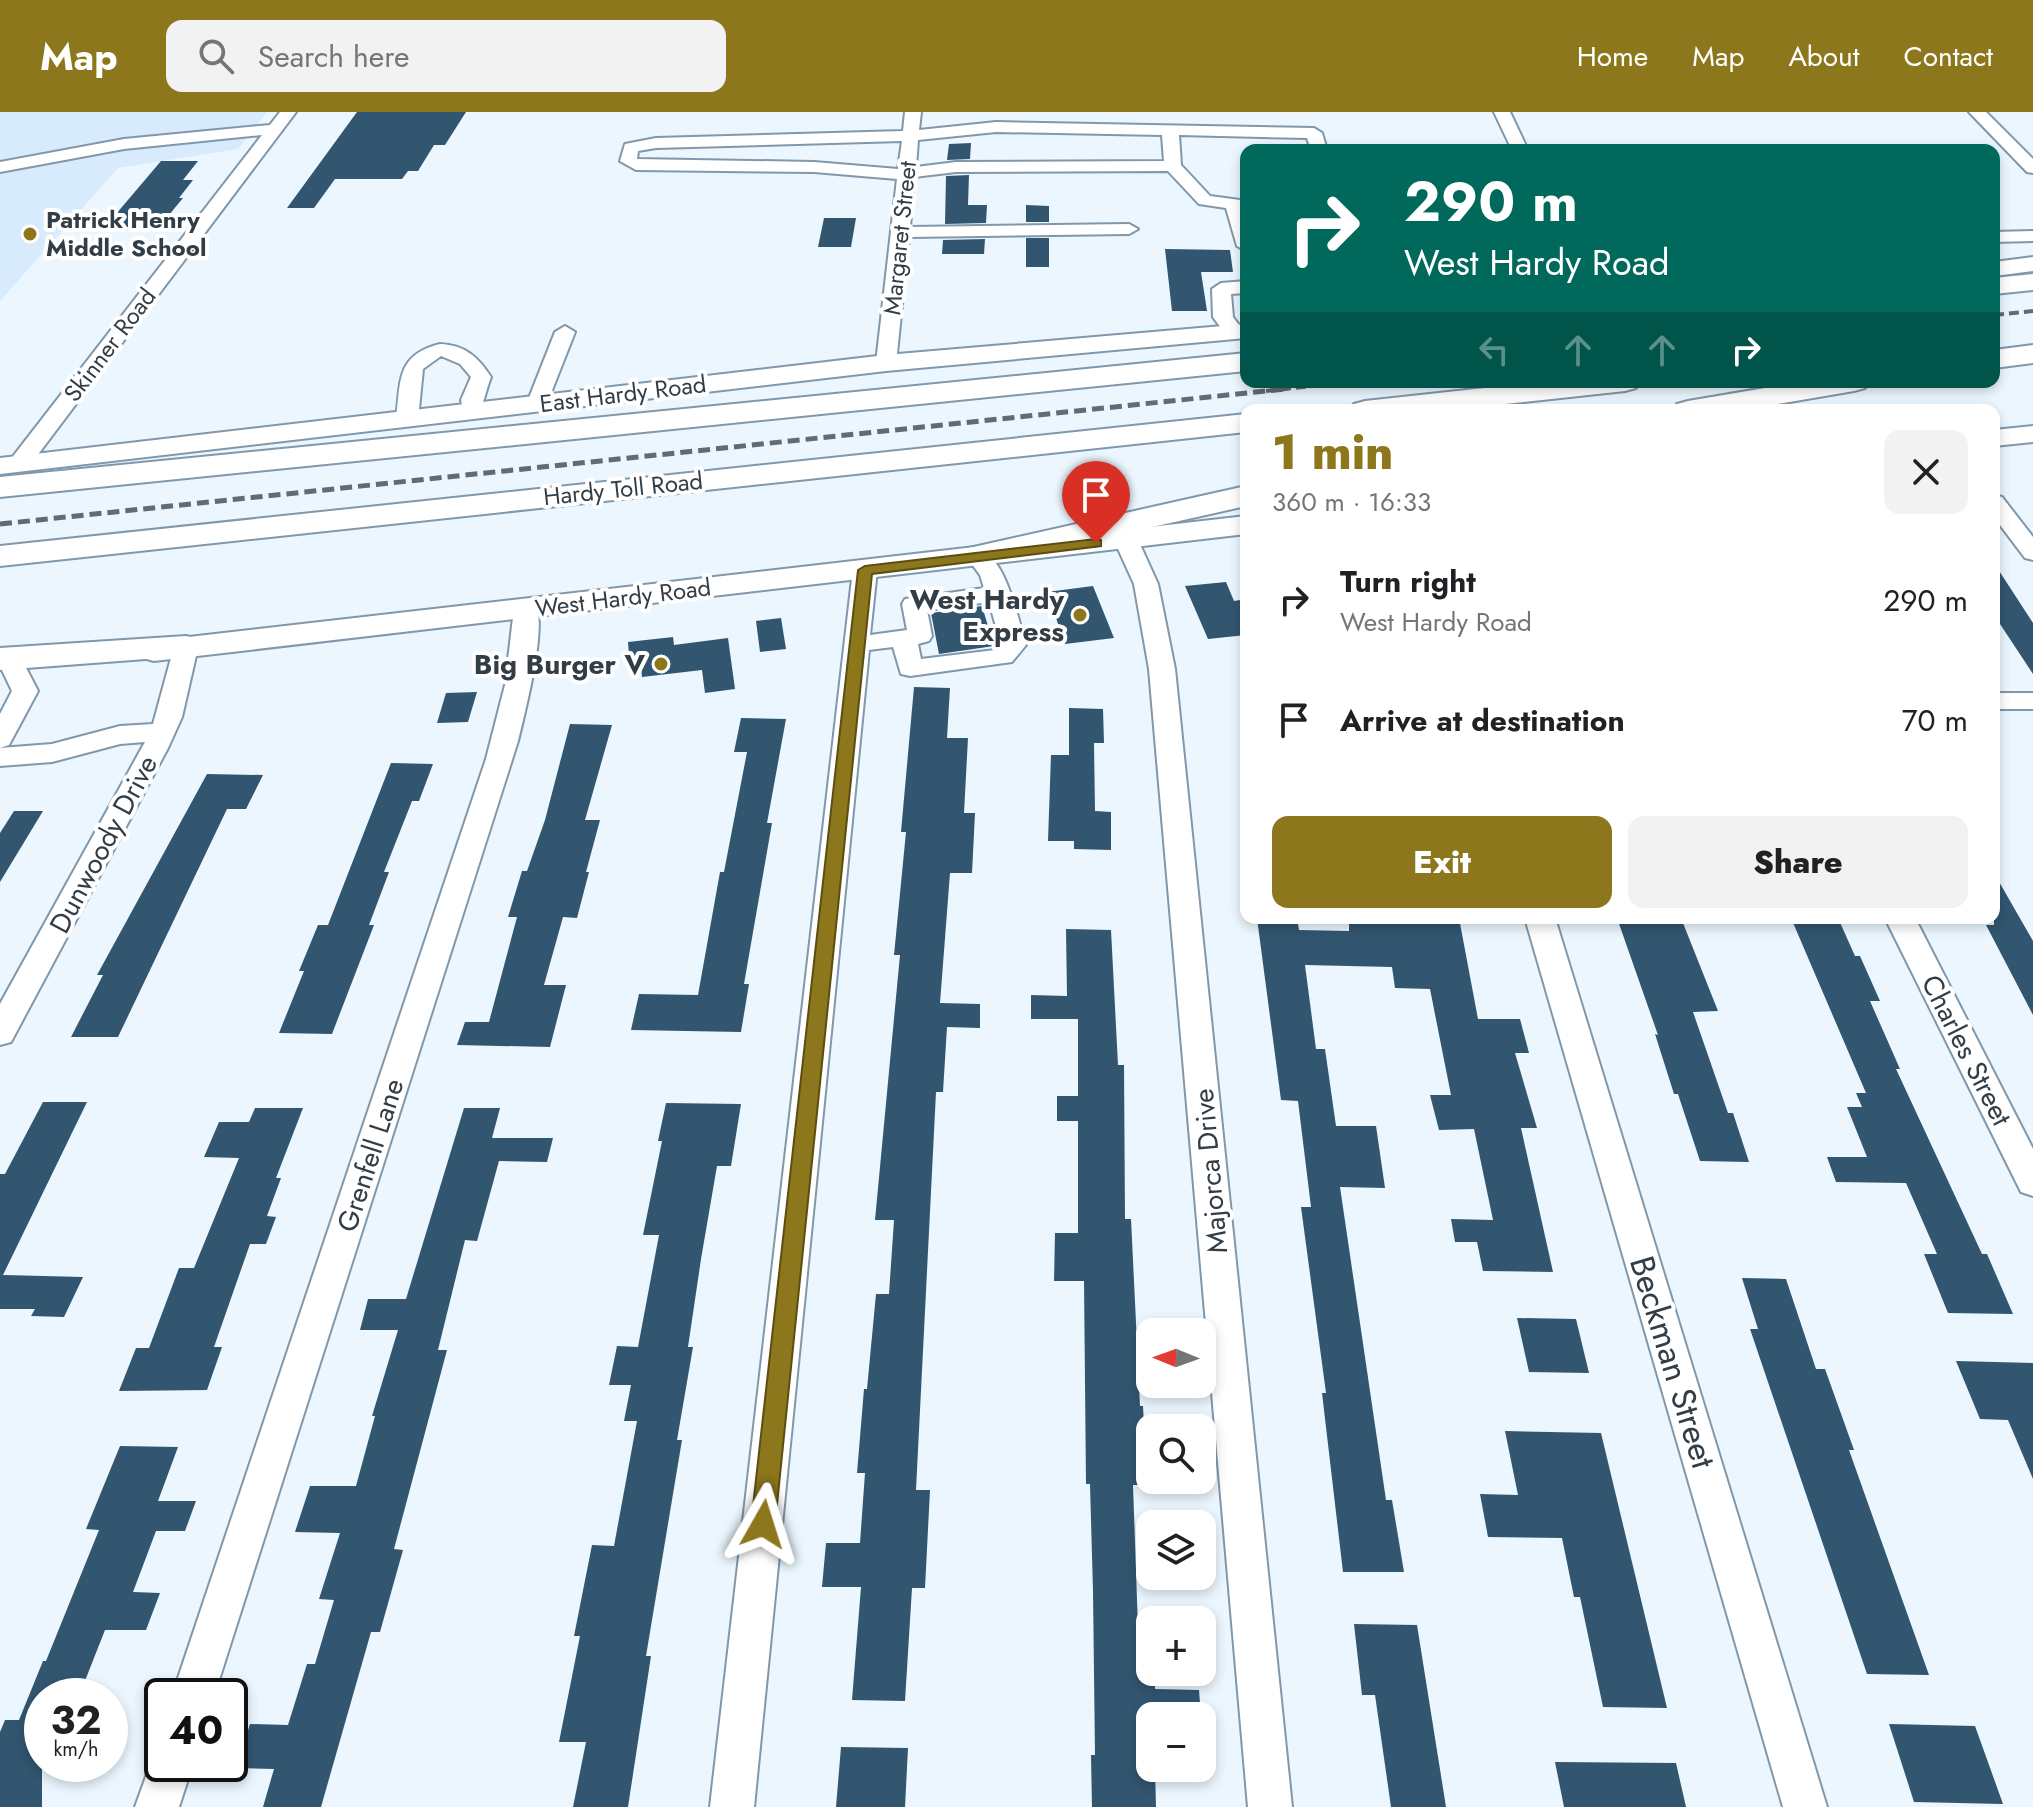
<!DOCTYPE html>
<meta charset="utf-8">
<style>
body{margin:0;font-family:Jost,sans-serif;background:#f2f2f2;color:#202124;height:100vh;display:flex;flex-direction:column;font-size:30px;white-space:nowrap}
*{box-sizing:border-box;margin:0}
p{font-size:26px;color:#757577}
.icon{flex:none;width:44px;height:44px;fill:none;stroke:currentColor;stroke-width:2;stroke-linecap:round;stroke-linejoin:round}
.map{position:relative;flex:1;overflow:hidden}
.details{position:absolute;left:1240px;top:292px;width:760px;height:520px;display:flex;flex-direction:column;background:#fff;border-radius:16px;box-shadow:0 4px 12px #0003}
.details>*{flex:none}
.hud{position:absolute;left:1240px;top:32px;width:760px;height:244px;border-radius:16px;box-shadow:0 4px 12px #0003;background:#00695c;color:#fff;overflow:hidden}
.needle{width:52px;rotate:271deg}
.buttons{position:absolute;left:1136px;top:1206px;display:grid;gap:16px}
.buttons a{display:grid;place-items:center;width:80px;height:80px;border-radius:16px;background:#fff;box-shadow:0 4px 12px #0003;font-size:40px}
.speed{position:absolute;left:24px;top:1566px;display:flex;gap:16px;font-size:40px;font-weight:700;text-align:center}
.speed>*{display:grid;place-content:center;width:104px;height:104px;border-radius:50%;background:#fff;box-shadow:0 4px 12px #0003;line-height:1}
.speed small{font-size:20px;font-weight:400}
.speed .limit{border:4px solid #111;border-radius:12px;background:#fff;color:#111}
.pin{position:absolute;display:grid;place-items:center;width:68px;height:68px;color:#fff;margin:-82px -34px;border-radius:50% 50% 50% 0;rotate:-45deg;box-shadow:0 0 8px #0007}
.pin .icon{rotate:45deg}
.me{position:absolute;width:88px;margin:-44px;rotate:6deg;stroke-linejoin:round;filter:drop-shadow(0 0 6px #0008)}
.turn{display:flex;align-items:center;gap:28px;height:168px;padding:0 32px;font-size:36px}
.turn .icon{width:104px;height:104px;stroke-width:2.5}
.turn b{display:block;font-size:56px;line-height:68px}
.lanes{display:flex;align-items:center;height:76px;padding:0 32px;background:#0003;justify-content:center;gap:40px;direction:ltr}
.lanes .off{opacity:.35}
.round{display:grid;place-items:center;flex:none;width:84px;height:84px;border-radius:16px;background:#f2f2f2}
.overview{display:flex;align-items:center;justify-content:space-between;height:136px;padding:0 32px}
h1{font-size:48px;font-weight:800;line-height:60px;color:#8d771c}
.button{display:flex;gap:16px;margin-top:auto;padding:16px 32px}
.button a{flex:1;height:92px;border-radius:16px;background:#8d771c;color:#fff;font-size:32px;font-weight:800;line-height:92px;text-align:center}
.button a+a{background:#f2f2f2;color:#202124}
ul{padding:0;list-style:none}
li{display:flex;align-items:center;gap:24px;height:120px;padding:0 32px}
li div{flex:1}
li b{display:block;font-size:30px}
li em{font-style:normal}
header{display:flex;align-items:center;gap:48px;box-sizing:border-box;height:112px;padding:0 40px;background:#8d771c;color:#fff}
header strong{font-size:38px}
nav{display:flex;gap:44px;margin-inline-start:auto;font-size:28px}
.search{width:560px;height:72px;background:#f2f2f2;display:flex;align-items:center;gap:20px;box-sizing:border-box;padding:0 28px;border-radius:16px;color:#757577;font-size:30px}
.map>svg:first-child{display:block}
</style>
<header>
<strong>Map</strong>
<div class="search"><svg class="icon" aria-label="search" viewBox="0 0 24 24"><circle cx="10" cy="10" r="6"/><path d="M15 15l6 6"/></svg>Search here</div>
<nav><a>Home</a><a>Map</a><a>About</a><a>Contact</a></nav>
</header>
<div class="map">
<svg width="2033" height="1695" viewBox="0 0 2033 1695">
<rect width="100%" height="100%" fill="#ebf6fe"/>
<path fill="#d8ebfc" d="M0 0H267L238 37 118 56 0 189Z"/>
<path fill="#325570" d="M357 0H466L445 33H434L418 59H408L402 67H335L314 96H287Z
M971 31 970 47 947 48 949 32Z
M161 49H198L183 68H193L179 86H183L159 115H105Z
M969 63 968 93H987L986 111 945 112 946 64Z
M1026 93 1049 94V110H1026Z
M824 106H856L851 135H818Z
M1026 126H1049V155H1026Z
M985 127 984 142H942L943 128Z
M1165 137 1230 138 1233 160H1201L1207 199H1172Z
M1994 451 2033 511V562L2000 512H1994Z
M1226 470 1234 489 1246 487V523L1208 527 1185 474Z
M1093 474 1114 526 1065 532 1047 480Z
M982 494 994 534 939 542 931 501Z
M781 506 786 537 760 540 756 509Z
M673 525 674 533 728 526 735 577 705 581 702 558 642 565 641 554 630 556 628 530Z
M914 575 950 576 947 626H968L964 701H975L972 761H950L940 891 980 892V916L947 915 943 980H936L916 1378H930L925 1476H912L905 1589 852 1588 861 1475H822L826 1431H860L865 1361H857L864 1277H867L876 1182H889L894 1108H875L900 843H894L906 720H901Z
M477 580 468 610 437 611 446 581Z
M1069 596 1103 597 1104 631H1094L1095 699 1111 700V738L1074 737V729H1048L1051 643H1069Z
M741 606 786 607 767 711H772L744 872H749L741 920 631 918 639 882 698 883 720 760H724L747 640H734Z
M570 612 612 613 585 708H600L586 760H589L577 806 563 805 544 873H566L550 935 457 933 465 910H489L517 805H508L522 759H527L545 708Z
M391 651 433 652 419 689H412L384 760H389L369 813H374L332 922 279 921 304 859H299L318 813H328Z
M207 662 263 663 246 697H227L118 925H71L103 863H97Z
M14 699H43L0 770V721Z
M1994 761 2033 829V903L1986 813H1994Z
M1257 806H1297L1299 818 1349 819V806H1459L1478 907H1520L1529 941H1515L1537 1016H1521L1553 1160 1483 1159 1477 1130H1455L1451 1107 1493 1108 1474 1017 1439 1018 1430 983H1451L1430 877 1395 876 1392 855 1305 853 1316 937H1325L1336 1014H1376L1385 1076 1340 1075 1386 1388H1392L1404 1460H1343L1322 1281H1326L1301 1095H1311L1298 989 1281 988Z
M1617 806H1681L1718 899 1693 900 1728 1001H1733L1749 1050 1700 1049 1678 982H1674L1655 922 1658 923Z
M1791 806H1838L1855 844H1860L1880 889H1870L1900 957H1896L1982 1142H1987L2013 1202 1948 1201 1924 1142H1937L1906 1071 1836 1070 1827 1045H1867L1847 995H1862L1856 981H1866Z
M1066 817 1111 818 1118 953H1124L1125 1107H1131L1140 1294H1143L1146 1349H1150V1373H1133L1138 1516H1150V1560H1155V1577L1199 1578 1201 1604H1150V1656H1155L1156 1695H1092L1091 1643H1095L1093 1479 1090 1372H1086L1084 1169H1054L1055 1121H1078V1009H1057V984H1078V907H1031V883L1067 884Z
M43 990H87L3 1163 83 1165 64 1205 31 1204 35 1197H0V1062H5Z
M666 991 741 992 731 1054H717L701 1147 688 1235H693L677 1328H682L646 1544H651L628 1695H573L586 1630H559L580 1524H574L592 1433 614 1434 637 1309H624L631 1273H609L617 1234 638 1235 659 1123H643L662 1029H658Z
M255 996H303L276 1066H281L267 1104 276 1105 266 1132H250L214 1235H222L207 1278 119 1279 136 1236H149L179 1156H194L239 1046 204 1045 219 1010H249Z
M464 996H500L492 1026H553L547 1050 499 1049 477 1129 465 1128 438 1238H447L394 1437 403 1438 380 1520H371L321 1695H263L274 1657 236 1656 250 1612 288 1613 307 1552H315L334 1488 319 1487 340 1421 295 1420 310 1374H356L375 1304H372L398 1218H360L368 1187H406Z
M1742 1166 1786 1167 1816 1257H1825L1854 1338H1849L1929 1563 1867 1562 1750 1217H1758Z
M1517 1206 1576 1207 1589 1261 1529 1260Z
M1956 1249 2033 1251V1367L2008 1308 1980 1307Z
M1505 1319 1601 1321 1667 1596 1603 1595 1580 1485H1574L1562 1426 1488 1425 1480 1382 1518 1383Z
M120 1334 178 1335 158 1389H196L185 1419H156L133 1480 160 1481 146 1518H105L79 1584H42V1695H0V1620L5 1608H19L43 1549H46L99 1418 86 1417Z
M1354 1512 1417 1513 1446 1695H1391L1375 1583H1362Z
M1889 1612 1975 1614 2003 1692 1914 1690Z
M841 1635 908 1636 905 1695H836Z
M1555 1650 1676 1651 1686 1695H1564Z"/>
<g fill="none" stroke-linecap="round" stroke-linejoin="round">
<g stroke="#8098ac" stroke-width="4">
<path id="minor" d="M280 0H296L27 357H11L8 352 11 347 262 23 124 37 0 60V50L124 27 270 13Z
M905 0H921L919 18 996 10 1314 16 1322 21 1327 38H1311L1307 26 1179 23 1181 53 1210 84 1240 88C1248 104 1246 122 1246 139L1237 134 1226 96 1199 92 1168 59 956 60 914 65 910 115 1129 112 1138 117 1129 122 909 125 896 251 886 257 876 251 897 67 814 60 636 58 620 49 625 32 656 26 903 19ZM996 20 1162 23 1164 49 956 50 916 55 918 28ZM902 29 898 57 814 50 637 47 638 39 656 36Z
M1494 0H1510L1528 38H1512Z
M1969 0H1986L2033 47V61L2027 60Z
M2033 119V129L1994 130V120Z
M1246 169V181L1231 182 1233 205 1244 220 1234 226 1227 224 1213 205 1212 177 1221 171Z
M565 214 575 220 547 291 544 295H530L527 291 555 220Z
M440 232C465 233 478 245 491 265 487 275 482 297 478 303H464L461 288 471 265 460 252 441 244 423 257 418 307 407 313 400 311 396 307C401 269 396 243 440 232Z
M1994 383 2002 385 2033 425V448L2025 446 1994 405Z
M1126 421 1134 423 1138 428 1158 472 1175 557 1292 1695H1248L1149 557 1134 472 1114 428 1118 423Z
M978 437C1006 444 1018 508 1026 533L1012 550 910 564 901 562 893 535 869 538 754 1695H710L853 458 857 453H873L877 458 870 523 907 518 902 492 905 487 984 476 980 463 966 444 970 439ZM989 490 1001 532 995 538 921 547 918 532 929 529 932 524 927 498Z
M526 490 535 492C548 512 524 604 518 629L214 1584H172L486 647 505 573 514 497 517 492Z
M186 527 195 530 198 535 182 605 168 636 11 930 0 933V892L145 630 120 632 52 650 0 654V636L52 632 120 614 153 612 174 535 177 530Z
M14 548 23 550 38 579 9 633 0 636V602L12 579 1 556 5 550Z
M1994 581H2033V597H1994Z
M1525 806H1555L1827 1695H1783Z
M1885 806H1915L2033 1037V1084L2021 1080Z
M162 1634V1652H193L179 1695H135L156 1637Z"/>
</g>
<g stroke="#8098ac" stroke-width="4">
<path id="major" d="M2033 145V159L1994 164V150Z
M1246 212V226L886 259 0 362V346L886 243Z
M2033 314V330L1994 334V318Z
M1246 404V422L154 549 143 546 138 539 143 532 154 529Z"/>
</g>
<g stroke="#8098ac" stroke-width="4">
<path id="highway" d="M2033 162V178L1994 182V166Z
M2033 233V251L1994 256V238Z
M1246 241V259L0 385V365Z
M1541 270H1640L1636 276 1625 279 1450 298H1350L1354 292 1365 289Z
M1800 270H1869L1865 276 1854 279 1742 298H1673L1677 292 1688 289Z
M1246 302V320L0 454V434Z
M1246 374V394L978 454 966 451 961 444 966 437 978 434Z
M186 524 199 527 204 535 199 543 0 558V536Z"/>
</g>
<use href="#minor" fill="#fff" fill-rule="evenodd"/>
<use href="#major" fill="#fff" fill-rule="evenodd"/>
<use href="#highway" fill="#fff" fill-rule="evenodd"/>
<path stroke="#616b74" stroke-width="4" stroke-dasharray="10 5" stroke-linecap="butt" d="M1994 203 2033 199
M1266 279 1350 270"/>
<path stroke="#616b74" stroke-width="5" stroke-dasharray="12 6" stroke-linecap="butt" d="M0 412 1285 277"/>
</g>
<path fill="#8d771c" stroke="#5c4d12" stroke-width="2" d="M1096 427 1101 428V434L872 462 775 1412 772 1420 763 1424 755 1420 751 1412 858 458 865 454Z"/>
<g fill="#8d771c" stroke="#fff" stroke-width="3">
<circle cx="30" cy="122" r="8"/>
<circle cx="1080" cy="503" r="8"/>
<circle cx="661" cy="552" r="8"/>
</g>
<g text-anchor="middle" stroke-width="8" stroke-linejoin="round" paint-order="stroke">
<g font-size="24" font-weight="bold" fill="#333d46" stroke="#fff" text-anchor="start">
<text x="46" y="116">Patrick Henry<tspan x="46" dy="28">Middle School</tspan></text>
</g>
<g font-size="24" fill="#333d46" stroke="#fff">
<text transform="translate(900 126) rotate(-84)" y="8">Margaret Street</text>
<text transform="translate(110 233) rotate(-53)" y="8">Skinner Road</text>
<text transform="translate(623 282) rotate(-7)" y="8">East Hardy Road</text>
<text transform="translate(623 377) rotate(-6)" y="8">Hardy Toll Road</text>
<text transform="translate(623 486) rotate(-7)" y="8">West Hardy Road</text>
</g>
<g font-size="28" font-weight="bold" fill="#333d46" stroke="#fff" text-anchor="end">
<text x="1064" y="497">West Hardy<tspan x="1064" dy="32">Express</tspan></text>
<text x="645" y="562">Big Burger V</text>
</g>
<g font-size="28" fill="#333d46" stroke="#fff">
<text transform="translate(103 732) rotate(-62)" y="10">Dunwoody Drive</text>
<text transform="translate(1967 938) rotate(63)" y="10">Charles Street</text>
<text transform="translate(370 1043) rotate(-72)" y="10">Grenfell Lane</text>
<text transform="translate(1210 1059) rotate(-95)" y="10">Majorca Drive</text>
</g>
<g font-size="34" fill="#333d46" stroke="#fff">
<text transform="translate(1673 1250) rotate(73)" y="12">Beckman Street</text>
</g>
</g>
</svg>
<div class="buttons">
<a><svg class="needle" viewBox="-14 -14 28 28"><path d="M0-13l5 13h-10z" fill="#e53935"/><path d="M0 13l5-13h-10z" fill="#757577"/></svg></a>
<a><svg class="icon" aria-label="search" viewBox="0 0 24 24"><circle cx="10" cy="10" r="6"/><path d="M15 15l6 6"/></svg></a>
<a><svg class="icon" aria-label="layers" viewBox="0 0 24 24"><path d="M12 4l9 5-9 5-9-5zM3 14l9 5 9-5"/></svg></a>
<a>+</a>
<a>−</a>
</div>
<div class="speed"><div>32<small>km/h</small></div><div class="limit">40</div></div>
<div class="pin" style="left:1096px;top:431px;background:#d93025"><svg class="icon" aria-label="arrive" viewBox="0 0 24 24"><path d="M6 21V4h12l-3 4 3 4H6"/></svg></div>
<svg class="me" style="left:763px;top:1412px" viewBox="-20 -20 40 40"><path d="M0-17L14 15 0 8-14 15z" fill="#8d771c" stroke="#fff" stroke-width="4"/></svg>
<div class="hud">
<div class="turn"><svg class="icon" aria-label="right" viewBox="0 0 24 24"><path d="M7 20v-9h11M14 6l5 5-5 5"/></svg><div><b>290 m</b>West Hardy Road</div></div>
<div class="lanes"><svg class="icon off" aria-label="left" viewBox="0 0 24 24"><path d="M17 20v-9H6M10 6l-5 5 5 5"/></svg><svg class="icon off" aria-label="ahead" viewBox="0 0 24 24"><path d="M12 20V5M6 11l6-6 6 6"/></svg><svg class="icon off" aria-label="ahead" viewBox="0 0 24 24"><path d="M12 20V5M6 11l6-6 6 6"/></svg><svg class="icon" aria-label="right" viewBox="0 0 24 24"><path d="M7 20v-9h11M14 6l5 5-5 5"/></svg></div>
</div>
<section class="details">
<div class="overview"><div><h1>1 min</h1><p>360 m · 16:33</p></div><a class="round"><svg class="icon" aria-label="close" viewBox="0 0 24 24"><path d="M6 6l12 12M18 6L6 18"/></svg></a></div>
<ul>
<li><svg class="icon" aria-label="right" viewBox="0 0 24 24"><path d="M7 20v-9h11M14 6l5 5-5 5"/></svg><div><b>Turn right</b><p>West Hardy Road</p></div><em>290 m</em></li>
<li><svg class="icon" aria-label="arrive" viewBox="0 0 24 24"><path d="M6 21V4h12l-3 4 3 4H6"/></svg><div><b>Arrive at destination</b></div><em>70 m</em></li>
</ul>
<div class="button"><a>Exit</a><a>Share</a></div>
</section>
</div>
